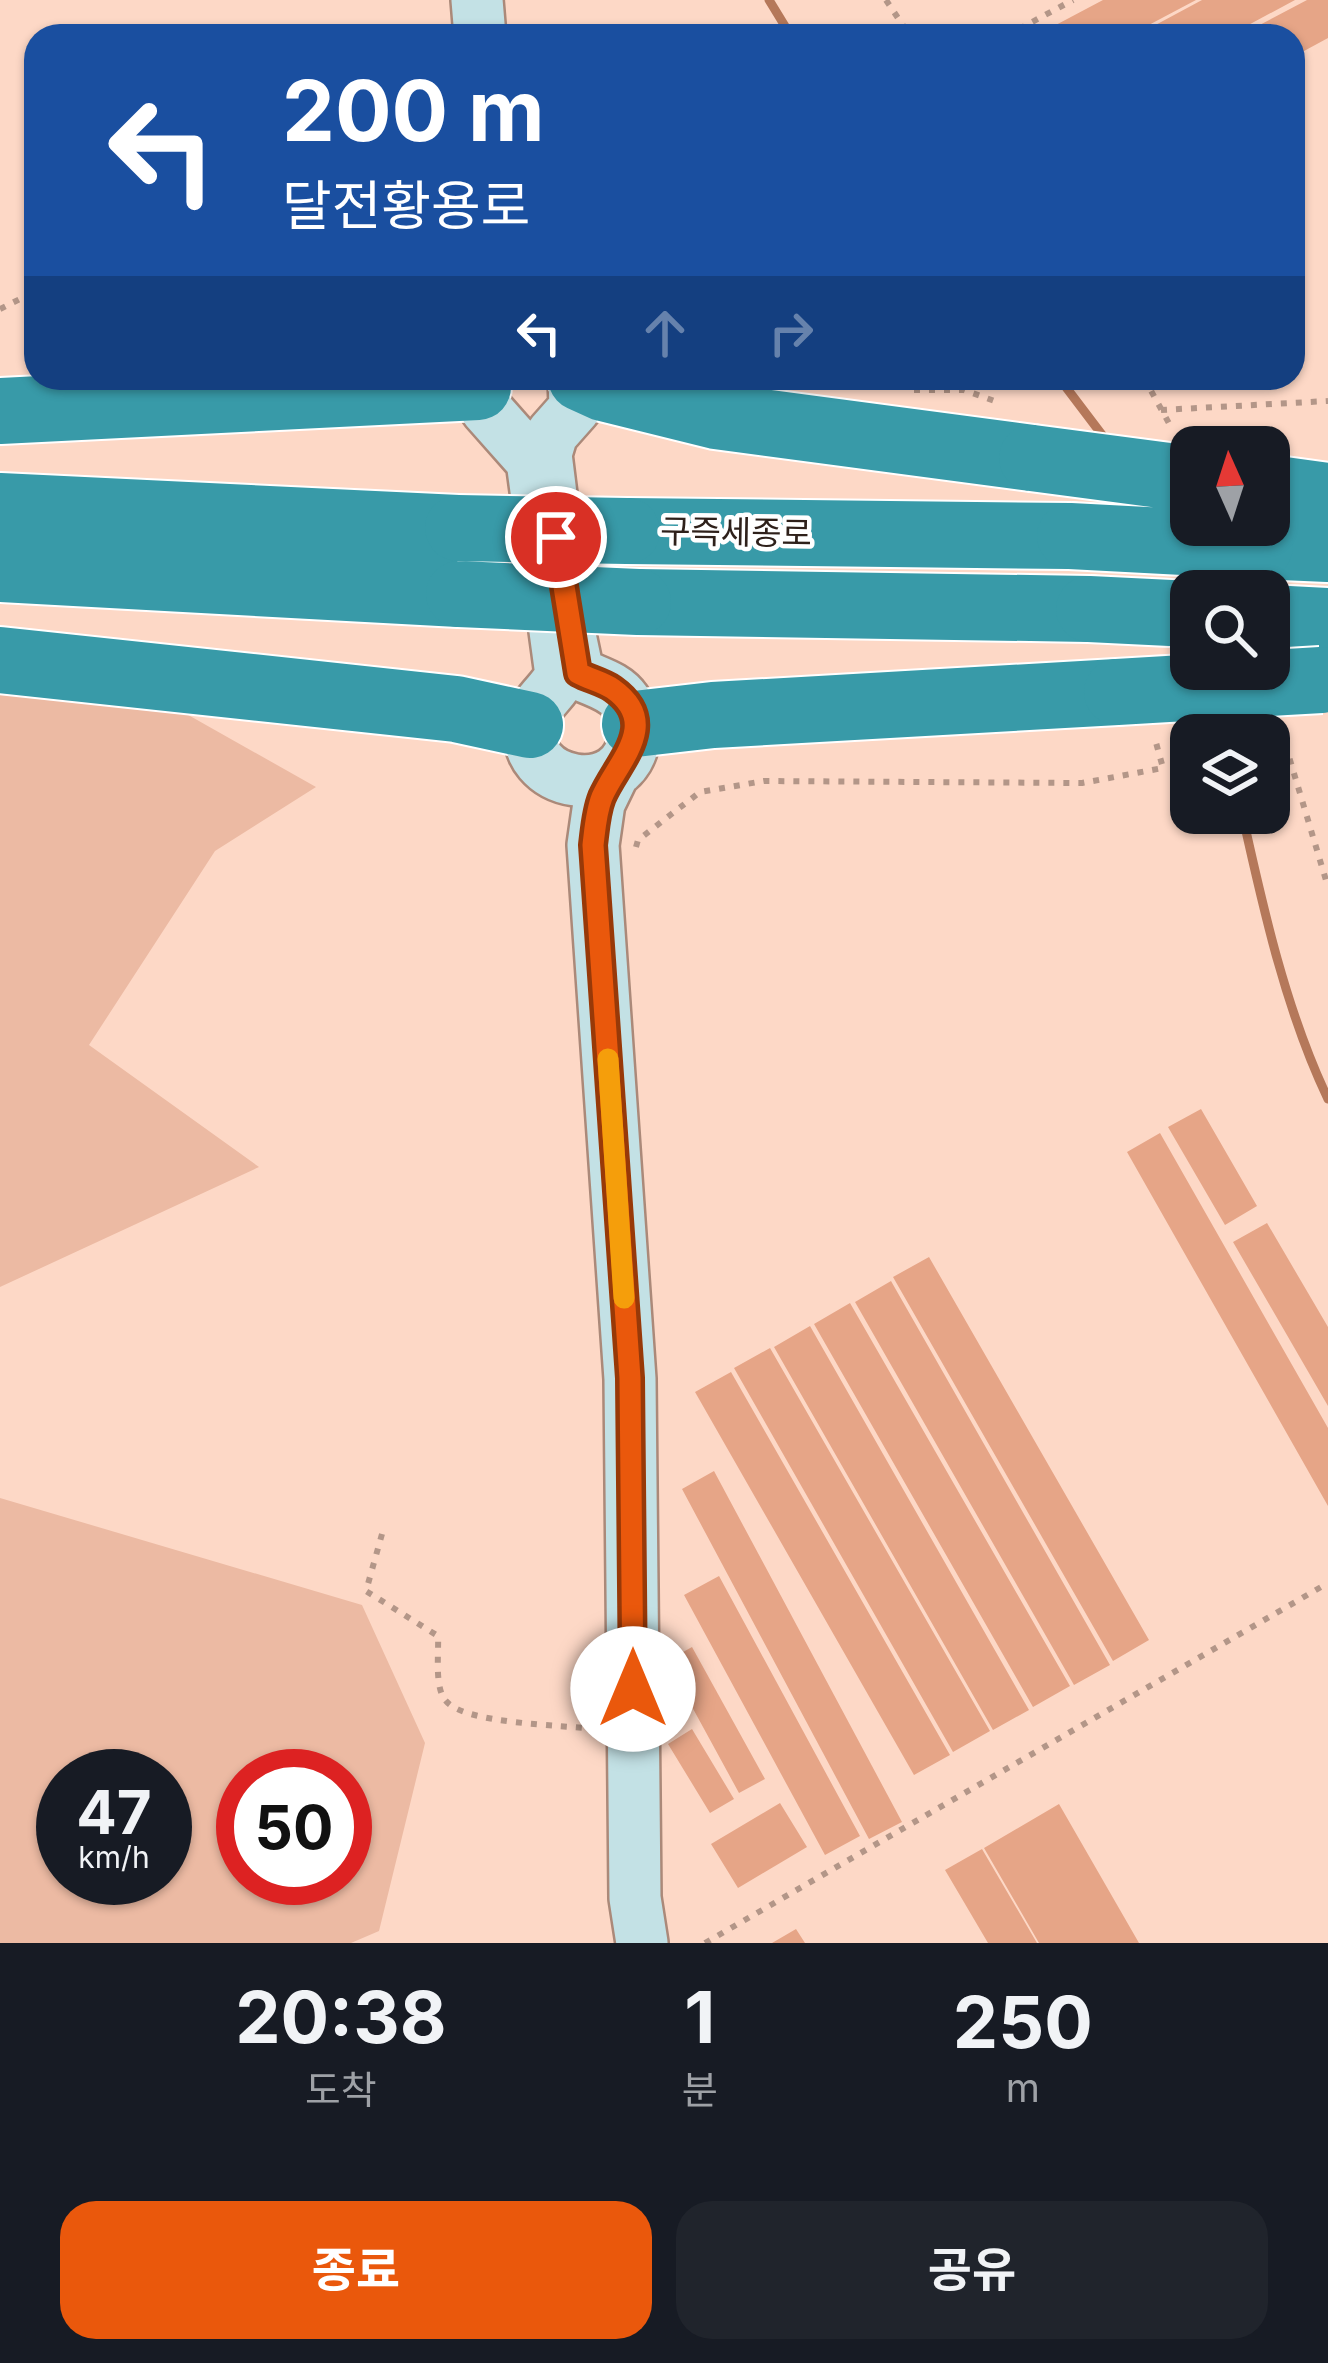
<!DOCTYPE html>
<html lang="ko">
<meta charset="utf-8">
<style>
body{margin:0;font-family:Inter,"Noto Sans KR",sans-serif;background:#20242c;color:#f1f3f6;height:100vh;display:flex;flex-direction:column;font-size:45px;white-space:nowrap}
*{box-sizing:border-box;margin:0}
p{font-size:39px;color:#9ea1a6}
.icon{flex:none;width:66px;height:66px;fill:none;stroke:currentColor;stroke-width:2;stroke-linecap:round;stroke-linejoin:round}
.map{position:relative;height:1943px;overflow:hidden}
.side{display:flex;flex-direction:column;background:#171b24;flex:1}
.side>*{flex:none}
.guide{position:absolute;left:24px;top:24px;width:1281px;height:366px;border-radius:36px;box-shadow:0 3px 9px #0004;background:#1a4fa0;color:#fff;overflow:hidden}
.needle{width:78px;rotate:357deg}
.tools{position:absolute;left:1170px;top:426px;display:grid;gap:24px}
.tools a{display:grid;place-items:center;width:120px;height:120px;border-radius:24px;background:#171b24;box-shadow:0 3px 9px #0004;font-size:60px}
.speed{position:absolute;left:36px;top:1749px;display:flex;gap:24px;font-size:60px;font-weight:700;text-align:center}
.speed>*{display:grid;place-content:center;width:156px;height:156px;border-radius:50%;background:#171b24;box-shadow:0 3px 9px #0004;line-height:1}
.speed small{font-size:30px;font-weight:400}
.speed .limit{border:18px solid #d22;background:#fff;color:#111}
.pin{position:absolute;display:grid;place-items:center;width:102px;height:102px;color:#fff;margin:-51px;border:6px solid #fff;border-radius:50%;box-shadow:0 3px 12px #0007}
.me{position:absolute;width:132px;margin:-66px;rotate:0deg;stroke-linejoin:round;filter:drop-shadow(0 0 9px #0008)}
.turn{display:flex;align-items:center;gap:42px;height:252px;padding:0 60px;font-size:54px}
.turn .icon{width:156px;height:156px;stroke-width:2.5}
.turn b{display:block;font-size:84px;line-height:102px}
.lanes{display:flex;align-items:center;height:114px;padding:0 60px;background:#0003;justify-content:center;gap:60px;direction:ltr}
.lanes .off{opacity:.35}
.eta{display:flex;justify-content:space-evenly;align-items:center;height:204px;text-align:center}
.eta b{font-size:72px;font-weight:700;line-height:84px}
.cta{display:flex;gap:24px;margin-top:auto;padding:24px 60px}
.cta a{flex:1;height:138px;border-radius:36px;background:#ea580c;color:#fff;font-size:48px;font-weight:700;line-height:138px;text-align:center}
.cta a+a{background:#20242c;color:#f1f3f6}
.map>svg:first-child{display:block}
</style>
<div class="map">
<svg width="1328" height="1943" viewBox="0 0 1328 1943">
<rect width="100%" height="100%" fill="#fdd8c6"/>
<path fill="#ecbaa3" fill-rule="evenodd" d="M36 629 316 787 215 851 89 1045 259 1167 0 1287V630Z
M0 1498 362 1605 425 1743 379 1931 351 1943H0ZM63 1776H165V1878H63ZM243 1776H345V1878H243Z"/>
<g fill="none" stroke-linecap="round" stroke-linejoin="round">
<path stroke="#b5785a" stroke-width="9" d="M769 0 791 36
M1059 378 1109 444
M1219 711 1224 735
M1242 813C1263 908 1286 1011 1328 1099"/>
</g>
<path fill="#e6a587" d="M1103 0H1196L1128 36H1035Z
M1202 0H1295L1228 36H1135Z
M1307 0H1328V38L1293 57V36H1239Z
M1201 1109 1257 1206 1225 1225 1168 1127Z
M1160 1133 1328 1428V1506L1127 1152Z
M1267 1223 1328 1327V1406L1233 1242Z
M929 1257 1149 1640 1113 1661 893 1277Z
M891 1281 1110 1665 1074 1685 855 1302Z
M850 1303 1070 1686 1033 1707 814 1324Z
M810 1326 1029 1710 993 1730 774 1347Z
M770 1348 990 1731 953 1752 734 1368Z
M731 1372 950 1755 914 1775 695 1392Z
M714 1471 902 1822 869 1839 682 1489Z
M719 1576 860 1836 825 1855 684 1595Z
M692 1647 765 1779 739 1793 667 1661Z
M692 1729 734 1799 710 1813 668 1744Z
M780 1803 807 1847 738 1888 711 1844Z
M1059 1804 1139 1943H1039L984 1848Z
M982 1849 1037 1943H988L945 1870Z
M796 1929 805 1943H772Z"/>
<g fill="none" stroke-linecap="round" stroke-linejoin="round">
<g stroke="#ab8979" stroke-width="56">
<path id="secondary" d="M477 0 480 36
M480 378 478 387 486 409 532 461 561 675C554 692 536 701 531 721 516 788 628 806 634 736 635 725 633 711 625 701 614 685 594 682 578 673L566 616 546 454 552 434 575 408 574 378
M614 772 599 803 593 845 630 1379 635 1898 642 1943"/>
</g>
<g stroke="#fff" stroke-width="70">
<path id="highway" d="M581 378 603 388 716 416 1032 458
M0 411 478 387
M1269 488 1328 496
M0 506 458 528
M627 531 1070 536
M1260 546 1328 549
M0 569 459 594
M638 602 1089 609
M1269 618 1328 621
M0 660 456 709 530 725
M635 724 713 715 1117 692"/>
</g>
<path stroke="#b39688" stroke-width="6" stroke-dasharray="6 9" stroke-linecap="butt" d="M886 0 910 36
M1006 36 1073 0
M0 309 36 291
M1144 378 1171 427
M914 390H964L1000 403
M1161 410 1328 401
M1281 730 1328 887
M636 847 638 840 700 792 764 781 1082 783 1163 768 1155 739
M382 1534 366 1591 438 1636C439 1653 434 1688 446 1701 465 1724 562 1725 594 1729
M705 1943 1328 1583"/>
<use href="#secondary" stroke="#c3e1e5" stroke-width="51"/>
<use href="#highway" stroke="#389aa8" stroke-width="66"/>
<g stroke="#fff" stroke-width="70" stroke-linecap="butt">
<path id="highway-bridge" d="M1032 458 1191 479
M458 528 627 531
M1070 536 1260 546
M459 594 638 602
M1089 609 1191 614
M1117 692 1321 680"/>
</g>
<use href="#highway-bridge" stroke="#389aa8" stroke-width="66"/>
</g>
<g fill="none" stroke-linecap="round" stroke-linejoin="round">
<g stroke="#983908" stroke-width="30">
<path id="route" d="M556 537 578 673C589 679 603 682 613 689 662 724 617 762 602 797 596 812 595 829 593 845L630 1378 633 1689"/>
</g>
<use href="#route" stroke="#ea580c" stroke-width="21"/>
<path stroke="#f59e0b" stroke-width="21" d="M608 1059 624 1298"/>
</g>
<g text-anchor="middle" stroke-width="9" stroke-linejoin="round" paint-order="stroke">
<g font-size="33" fill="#2e201a" stroke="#fff">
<text transform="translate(736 532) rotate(1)" y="12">구즉세종로</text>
</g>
</g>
</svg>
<div class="tools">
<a><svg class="needle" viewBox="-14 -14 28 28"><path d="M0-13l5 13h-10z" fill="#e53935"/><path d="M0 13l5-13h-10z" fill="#9ea1a6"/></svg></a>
<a><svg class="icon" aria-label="search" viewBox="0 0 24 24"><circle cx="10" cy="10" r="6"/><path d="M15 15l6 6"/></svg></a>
<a><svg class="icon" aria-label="layers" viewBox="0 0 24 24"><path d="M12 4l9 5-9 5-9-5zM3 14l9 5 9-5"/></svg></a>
</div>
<div class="speed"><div>47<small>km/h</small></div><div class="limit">50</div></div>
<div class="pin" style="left:556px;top:537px;background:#d93025"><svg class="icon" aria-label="arrive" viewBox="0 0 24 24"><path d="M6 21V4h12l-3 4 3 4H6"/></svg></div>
<svg class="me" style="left:633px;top:1689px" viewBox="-20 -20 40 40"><circle r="19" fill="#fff"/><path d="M0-13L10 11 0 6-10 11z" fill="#ea580c"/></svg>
<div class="guide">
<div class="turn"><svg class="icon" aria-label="left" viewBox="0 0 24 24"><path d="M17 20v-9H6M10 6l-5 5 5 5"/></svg><div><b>200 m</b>달전황용로</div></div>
<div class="lanes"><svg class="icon" aria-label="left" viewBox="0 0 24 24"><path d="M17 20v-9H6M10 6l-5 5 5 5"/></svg><svg class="icon off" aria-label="ahead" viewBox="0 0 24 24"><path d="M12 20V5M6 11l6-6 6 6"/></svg><svg class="icon off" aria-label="right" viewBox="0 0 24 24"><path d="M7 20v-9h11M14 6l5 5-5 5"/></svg></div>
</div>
</div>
<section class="side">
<div class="eta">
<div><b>20:38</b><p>도착</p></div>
<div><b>1</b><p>분</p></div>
<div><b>250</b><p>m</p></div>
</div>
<div class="cta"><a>종료</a><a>공유</a></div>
</section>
